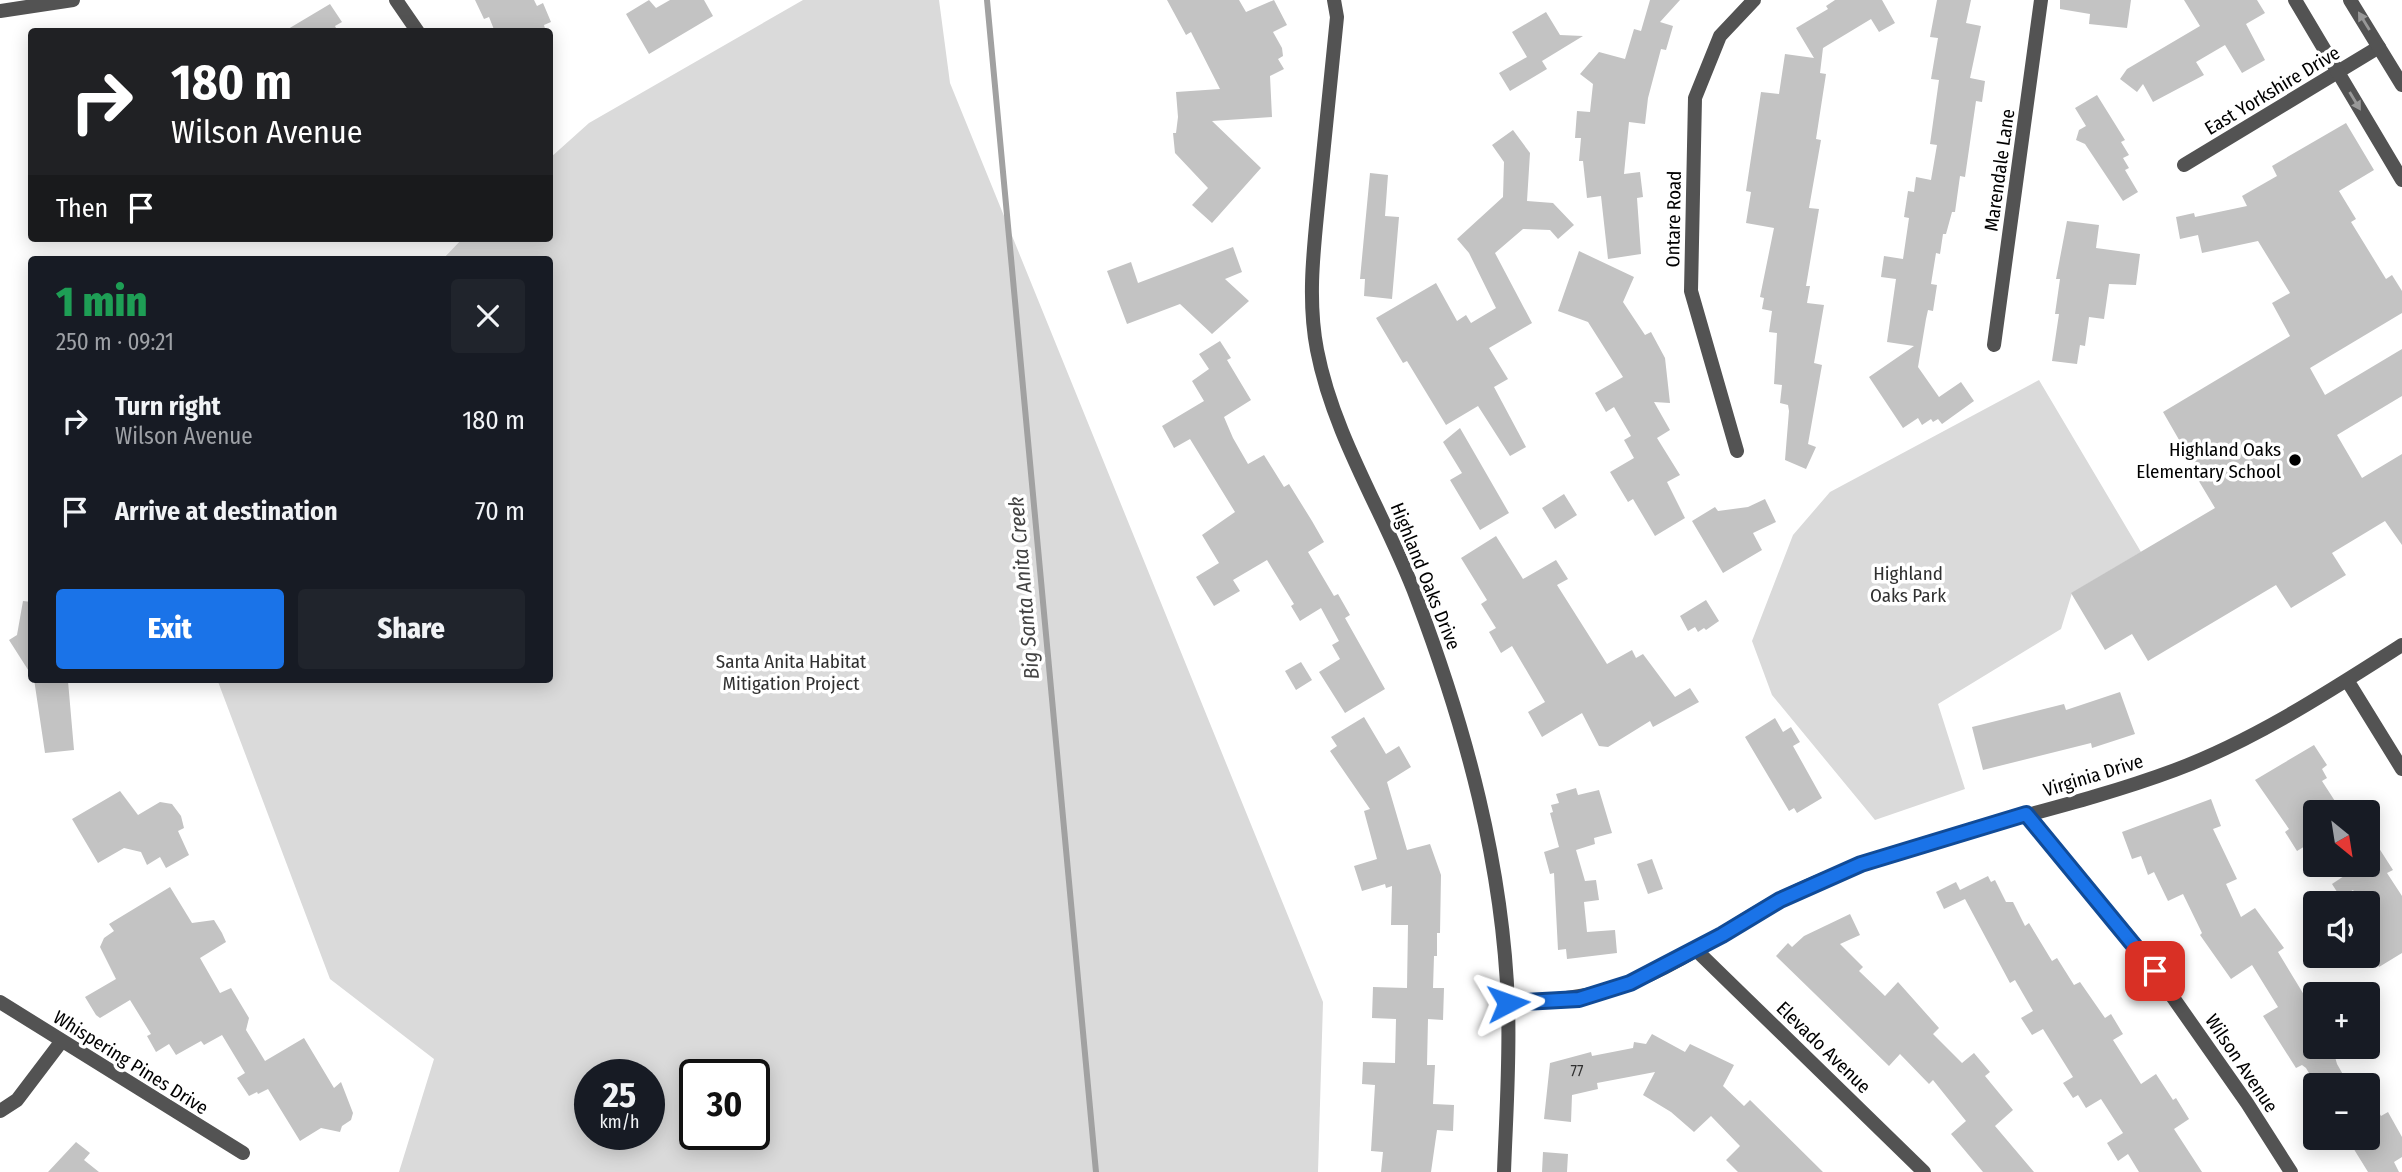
<!DOCTYPE html>
<meta charset="utf-8">
<style>
body{margin:0;font-family:"Fira Sans Condensed",sans-serif;background:#20242c;color:#f1f3f6;height:100vh;display:flex;flex-direction:column;font-size:26px;white-space:nowrap}
*{box-sizing:border-box;margin:0}
p{font-size:23px;color:#9ea1a6}
.icon{flex:none;width:38px;height:38px;fill:none;stroke:currentColor;stroke-width:2;stroke-linecap:round;stroke-linejoin:round}
.map{position:relative;flex:1;overflow:hidden}
.drawer{position:absolute;left:28px;top:256px;width:525px;height:427px;display:flex;flex-direction:column;background:#171b24;border-radius:7px;box-shadow:0 4px 18px #0003}
.drawer>*{flex:none}
.banner{position:absolute;left:28px;top:28px;width:525px;height:214px;border-radius:7px;box-shadow:0 4px 18px #0003;background:#202124;color:#fff;overflow:hidden}
.needle{width:46px;rotate:150deg}
.tools{position:absolute;left:2303px;top:800px;display:grid;gap:14px}
.tools a{display:grid;place-items:center;width:77px;height:77px;border-radius:7px;background:#171b24;box-shadow:0 4px 18px #0003;font-size:35px}
.speed{position:absolute;left:574px;top:1059px;display:flex;gap:14px;font-size:35px;font-weight:700;text-align:center}
.speed>*{display:grid;place-content:center;width:91px;height:91px;border-radius:50%;background:#171b24;box-shadow:0 4px 18px #0003;line-height:1}
.speed small{font-size:18px;font-weight:400}
.speed .limit{border:4px solid #111;border-radius:10px;background:#fff;color:#111}
.pin{position:absolute;display:grid;place-items:center;width:60px;height:60px;color:#fff;margin:-30px;border-radius:14px;box-shadow:0 4px 10px #0006}
.me{position:absolute;width:77px;margin:-38px;rotate:86deg;stroke-linejoin:round;filter:drop-shadow(0 0 5px #0008)}
.turn{display:flex;align-items:center;gap:24px;height:147px;padding:0 28px;font-size:32px}
.turn .icon{width:91px;height:91px;stroke-width:2.5}
.turn b{display:block;font-size:49px;line-height:60px}
.then{display:flex;align-items:center;height:66px;padding:0 28px;background:#0003;gap:14px;font-size:26px}
.round{display:grid;place-items:center;flex:none;width:74px;height:74px;border-radius:7px;background:#20242c}
.head{display:flex;align-items:center;justify-content:space-between;height:119px;padding:0 28px}
h1{font-size:42px;font-weight:800;line-height:52px;color:#1e9e55}
.cta{display:flex;gap:14px;margin-top:auto;padding:14px 28px}
.cta a{flex:1;height:80px;border-radius:7px;background:#1a73e8;color:#fff;font-size:28px;font-weight:800;line-height:80px;text-align:center}
.cta a+a{background:#20242c;color:#f1f3f6}
ul{padding:0;list-style:none}
li{display:flex;align-items:center;gap:21px;height:91px;padding:0 28px}
li div{flex:1}
li b{display:block;font-size:26px}
li em{font-style:normal}
.map>svg:first-child{display:block}
</style>
<div class="map">
<svg width="2402" height="1172" viewBox="0 0 2402 1172">
<rect width="100%" height="100%" fill="#fff"/>
<path fill="#dadada" fill-rule="evenodd" d="M803 0H939L950 83 1323 1002 1318 1172H399L434 1059 330 979 217 679H550V259H443L463 238H550V158L589 123ZM590 1074H649V1134H590ZM695 1074H754V1134H695Z
M2039 380 2141 552 2072 593 2061 629 1938 704 1965 789 1875 820 1772 695 1752 641 1793 535 1830 492Z"/>
<g fill="none" stroke-linecap="round" stroke-linejoin="round">
<path stroke="#a1a1a1" stroke-width="6" d="M987 0 1096 1172"/>
</g>
<path fill="#c3c3c3" d="M475 0H534L537 6 543 3 551 22 544 25 546 32H495L489 17 484 19Z
M649 0 656 8 670 0H704L713 16 649 54 626 14Z
M1167 0H1239L1246 12 1274 0 1287 25 1273 32 1282 48 1283 56 1278 59 1284 69 1270 76 1272 117 1212 121 1261 168 1212 223 1192 205 1208 188 1175 153 1173 133H1176L1178 117 1176 92 1220 89 1191 32 1186 35Z
M1650 0H1680L1660 22 1673 26 1666 50 1661 49 1648 98 1645 124 1629 122 1624 174 1640 172 1643 197 1637 198 1641 254 1608 259 1601 196 1587 198 1583 161H1579L1581 138H1575L1577 111 1590 112 1593 84 1580 74 1599 52 1625 59 1634 29 1641 31Z
M1835 0H1882L1895 23 1879 32 1871 19 1823 48 1820 73 1826 74 1816 139 1821 140 1809 208 1819 209 1806 286H1810L1807 303 1824 305 1814 363 1822 365 1808 444 1816 447 1806 469 1785 460 1789 411 1788 405 1780 403 1782 385 1774 384 1777 333 1769 332 1772 311 1762 309 1764 298 1760 297 1774 228 1746 223 1751 192 1746 191 1761 92 1779 94 1785 54 1814 58 1796 28 1828 9 1826 6Z
M1937 0H1971L1966 23 1981 26 1970 78 1985 81 1982 102 1976 101 1965 177 1960 176 1955 212H1952L1946 234H1943L1940 254 1936 253 1931 284 1937 285 1933 311 1928 310 1926 319 1918 367 1939 397 1961 382 1974 401 1942 424 1938 419 1933 422 1931 419 1922 425 1918 418 1903 428 1869 377 1914 346 1887 342 1896 279 1881 277 1884 256 1903 259 1909 218 1904 217 1908 191 1914 192 1916 177 1931 180 1937 145 1930 144 1939 80 1931 79 1938 38 1930 37Z
M2060 0H2131L2127 28 2089 24 2090 14 2060 9Z
M2184 0H2257L2265 13 2246 24 2265 60 2242 73 2225 45 2196 62 2204 75 2153 102 2143 84 2137 92 2120 79 2127 69 2200 26Z
M330 4 342 22 335 26 338 32H283Z
M1546 12 1560 35 1583 36 1542 61 1547 69 1510 91 1499 73 1527 57 1512 32Z
M2097 95 2125 140 2121 142 2129 155 2123 158 2129 168 2125 170 2138 192 2123 201 2085 144 2076 140 2079 130 2086 126 2075 108Z
M2346 123 2374 170 2339 191 2356 219 2351 222 2386 279 2392 275 2402 291V313L2310 368 2325 395 2402 349V396L2337 435 2362 478 2402 454V545L2385 521 2332 553 2346 575 2291 608 2276 585 2148 661 2132 634 2105 650 2071 593 2215 508 2194 473 2197 471 2163 412 2290 336 2272 303 2290 293 2258 241 2202 253 2198 235 2180 239 2176 217 2194 213 2195 217 2247 206 2242 196 2277 176 2272 166Z
M1513 130 1530 153 1527 201 1553 203 1574 225 1558 239 1550 230 1523 229 1495 253 1532 323 1489 348 1508 379 1494 387 1526 447 1510 456 1478 406 1446 425 1407 361 1403 363 1376 318 1436 283 1457 321 1466 315 1471 323 1496 308 1469 253 1457 239 1503 197 1504 162 1492 145Z
M1370 173 1388 175 1385 216 1399 217 1392 299 1364 296 1365 279H1360Z
M2067 221 2099 225 2096 248 2140 254 2136 285 2109 284 2104 319 2089 317 2085 346 2080 345 2077 364 2052 361 2059 314H2055L2060 279H2056Z
M1233 247 1242 272 1225 279 1249 301 1212 334 1180 304 1127 324 1107 271 1131 262 1138 283Z
M1579 251 1634 277 1623 302 1645 335 1651 332 1665 358 1670 403 1654 402 1670 430 1657 438 1680 475 1667 482 1685 518 1655 536 1633 499 1628 502 1610 472 1634 458 1624 440 1631 436 1614 407 1606 412 1595 393 1623 377 1588 322 1558 311Z
M1220 341 1231 358 1227 360 1251 400 1224 417 1233 438 1248 464 1264 455 1284 487 1289 484 1312 521 1324 542 1308 552 1334 596 1338 594 1350 615 1345 618 1385 689 1345 713 1319 672 1340 659 1332 645 1339 641 1321 608 1300 621 1291 606 1294 604 1267 560 1233 580 1240 591 1214 606 1196 577 1219 563 1202 535 1235 512 1190 439 1174 448 1162 426 1204 401 1192 381 1209 369 1199 354Z
M1460 428 1509 513 1480 530 1450 480 1462 473 1443 442Z
M1564 494 1577 515 1555 529 1542 508Z
M1765 499 1776 522 1753 533 1762 550 1723 573 1692 521 1715 507 1718 511 1748 507Z
M1496 536 1523 579 1556 560 1568 579 1557 585 1607 664 1632 650 1636 658 1643 654 1675 697 1690 688 1699 702 1653 727 1650 721 1608 747 1599 746 1582 713 1542 737 1528 712 1545 702 1512 646 1501 653 1489 632 1496 628 1481 604 1487 600 1461 558Z
M1706 600 1719 621 1706 630 1704 628 1698 632 1695 627 1688 631 1680 616Z
M23 601 32 602V676L9 640 17 635Z
M1301 662 1312 680 1296 690 1285 671Z
M34 679 68 681 74 750 45 753Z
M2120 692 2135 734 2092 748 2091 743 1983 770 1972 727 2064 704 2066 710Z
M1364 717 1386 754 1399 746 1411 767 1387 782 1407 850 1430 844 1441 875 1440 933H1437V956H1434L1433 988H1444L1443 1020 1428 1019 1427 1065H1435L1433 1104 1454 1105 1453 1131 1437 1130 1431 1172H1381L1383 1152 1371 1151 1375 1085 1362 1084 1363 1062 1395 1063 1396 1019 1372 1018 1373 987 1407 988 1408 925H1391L1392 886 1386 888 1385 884 1362 891 1354 866 1377 859 1364 811 1370 809 1330 751 1337 746 1331 737Z
M1775 718 1783 732 1791 727 1800 742 1793 746 1822 798 1797 813 1794 808 1789 811 1745 737Z
M2314 745 2327 765 2322 769 2327 778 2322 781 2342 812H2315V840L2297 851 2285 832 2289 829 2255 780Z
M1576 788 1578 795 1599 790 1612 833 1594 838 1595 844 1576 850 1585 881 1596 880 1599 900 1584 902 1587 932 1615 930 1617 953 1567 959 1566 949 1558 950 1554 873 1550 874 1544 852 1559 847 1550 813 1553 812 1551 805 1559 803 1556 794Z
M120 791 138 815 160 802 172 804 181 816 184 828 178 831 189 855 166 868 160 857 147 865 141 852 124 848 98 863 72 819Z
M2211 799 2221 826 2213 829 2237 879 2226 884 2241 917 2255 908 2284 948 2278 952 2315 1013V1046H2332L2337 1064 2349 1085H2316L2306 1068 2302 1065 2296 1068 2263 1016 2278 1007 2252 965 2231 979 2200 935 2202 933 2183 894 2168 901 2154 872 2148 875 2141 856 2132 859 2122 832Z
M2368 831 2393 870 2387 873 2402 896V953L2379 967 2368 947V903H2361L2353 890 2341 898 2332 884 2344 876 2337 864H2368Z
M1652 859 1663 889 1648 894 1637 864Z
M1988 876 1991 882 1995 880 2006 902H2013L2025 926 2029 923 2052 961 2057 958 2074 985 2080 982 2105 1018 2111 1014 2123 1034 2113 1040 2141 1084 2156 1074 2173 1100 2176 1098 2189 1119 2174 1129 2202 1172H2139L2128 1154 2118 1161 2107 1143 2123 1133 2101 1099 2086 1108 2078 1095 2073 1098 2063 1083 2073 1077 2043 1029 2032 1035 2021 1018 2033 1011 2015 980 2010 983 1965 899 1944 909 1936 892 1956 882 1960 890Z
M170 887 192 923 214 920 222 933 226 942 200 958 220 993 231 988 249 1018 246 1030 265 1061 304 1038 334 1088 341 1082 353 1113 351 1120 342 1126 340 1132 321 1128 300 1141 268 1089 258 1094 257 1092 249 1096 237 1078 245 1073 222 1035 204 1045 201 1041 176 1055 169 1044 156 1052 147 1036 151 1034 130 1000 100 1018 96 1015 85 997 116 979 100 947 104 938 114 931 109 924Z
M1850 914 1860 935 1840 944 1863 967 1859 971 1885 996 1898 982 1939 1028 1933 1034 1962 1063 1974 1053 1990 1072 1985 1076 2013 1110 1995 1126 2034 1172H1983L1951 1134 1966 1121 1933 1080 1929 1084 1900 1054 1889 1066 1776 956 1788 943 1792 947 1804 936Z
M1652 1034 1685 1052 1690 1044 1734 1065 1723 1086 1744 1106 1750 1100 1823 1172H1738L1726 1160 1740 1146 1711 1116 1694 1132 1671 1112 1643 1095 1655 1072 1597 1083 1598 1089 1572 1095 1571 1122 1544 1119 1550 1063 1591 1052 1592 1056 1633 1048 1634 1042 1646 1044Z
M2368 1094 2381 1116 2388 1112 2402 1137V1157L2394 1162 2399 1172H2368L2347 1138H2368Z
M76 1142 90 1153 84 1160 99 1172H48Z
M1543 1152 1568 1154 1567 1172H1542Z"/>
<g fill="none" stroke-linecap="round" stroke-linejoin="round">
<path stroke="#535353" stroke-width="14" d="M396 0 418 32
M1334 0 1337 17C1331 76 1325 136 1319 195 1314 247 1307 298 1317 350 1334 438 1386 516 1417 599 1466 729 1503 865 1508 1005 1510 1061 1506 1116 1504 1172
M0 11 73 0
M2184 165 2379 47
M1994 345 2041 0
M1737 451 1691 291 1695 98 1720 36 1754 0
M2347 680 2402 769
M2026 814 2139 949 2247 1103 2291 1172
M1696 950 1924 1172
M0 1002 243 1153
M1508 1003C1550 1000 1588 998 1627 984 1682 965 1729 926 1780 899 1805 886 1835 874 1862 864 1965 827 2073 808 2175 770 2255 740 2330 691 2402 645
M0 1111 17 1100 61 1042"/>
<path stroke="#535353" stroke-width="14" d="M2295 0 2402 180
M2350 0 2402 85"/>
</g>
<defs><path id="oneway-solid" d="M-6-.8H1V-3.2L6.5 0L1 3.2V.8H-6Z" transform="scale(1.75)"/></defs>
<g fill="#989898">
<use href="#oneway-solid" transform="translate(2364 21) rotate(-122)"/>
<use href="#oneway-solid" transform="translate(2355 101) rotate(59)"/>
</g>
<g fill="none" stroke-linecap="round" stroke-linejoin="round">
<g stroke="#114b97" stroke-width="18">
<path id="route" d="M1508 1003 1579 999 1630 983 1722 935 1780 900 1861 864 2026 814 2155 971"/>
</g>
<use href="#route" stroke="#1a73e8" stroke-width="12"/>
</g>
<circle fill="#000" stroke="#fff" stroke-width="2.5" cx="2295" cy="460" r="7"/>
<g text-anchor="middle" stroke-width="7" stroke-linejoin="round" paint-order="stroke">
<g font-size="16" fill="#313131">
<text x="1577" y="1076">77</text>
</g>
<g font-size="19" fill="#000" stroke="#fff">
<text transform="translate(2272 90) rotate(-31)" y="7">East Yorkshire Drive</text>
<text transform="translate(1999 170) rotate(-82)" y="7">Marendale Lane</text>
<text transform="translate(1673 219) rotate(-89)" y="7">Ontare Road</text>
<text transform="translate(1426 576) rotate(68)" y="7">Highland Oaks Drive</text>
<text transform="translate(2093 775) rotate(-17)" y="7">Virginia Drive</text>
<text transform="translate(1824 1047) rotate(44)" y="7">Elevado Avenue</text>
<text transform="translate(131 1062) rotate(32)" y="7">Whispering Pines Drive</text>
<text transform="translate(2242 1063) rotate(56)" y="7">Wilson Avenue</text>
</g>
<g font-size="19" fill="#000" stroke="#fff" text-anchor="end">
<text x="2281" y="456">Highland Oaks<tspan x="2281" dy="22">Elementary School</tspan></text>
</g>
<g font-size="19" fill="#313131" stroke="#fff">
<text x="1908" y="580">Highland<tspan x="1908" dy="22">Oaks Park</tspan></text>
<text x="791" y="668">Santa Anita Habitat<tspan x="791" dy="22">Mitigation Project</tspan></text>
</g>
<g font-size="21" font-style="italic" fill="#424242" stroke="#fff">
<text transform="translate(1024 588) rotate(-95)" y="7">Big Santa Anita Creek</text>
</g>
</g>
</svg>
<div class="tools">
<a><svg class="needle" viewBox="-14 -14 28 28"><path d="M0-13l5 13h-10z" fill="#e53935"/><path d="M0 13l5-13h-10z" fill="#9ea1a6"/></svg></a>
<a><svg class="icon" aria-label="sound" viewBox="0 0 24 24"><path d="M4 9h4l5-4v14l-5-4H4zM17 9q2 3 0 6"/></svg></a>
<a>+</a>
<a>−</a>
</div>
<div class="speed"><div>25<small>km/h</small></div><div class="limit">30</div></div>
<div class="pin" style="left:2155px;top:971px;background:#d93025"><svg class="icon" aria-label="arrive" viewBox="0 0 24 24"><path d="M6 21V4h12l-3 4 3 4H6"/></svg></div>
<svg class="me" style="left:1508px;top:1003px" viewBox="-20 -20 40 40"><path d="M0-17L14 15 0 8-14 15z" fill="#1a73e8" stroke="#fff" stroke-width="4"/></svg>
<div class="banner">
<div class="turn"><svg class="icon" aria-label="right" viewBox="0 0 24 24"><path d="M7 20v-9h11M14 6l5 5-5 5"/></svg><div><b>180 m</b>Wilson Avenue</div></div>
<div class="then">Then<svg class="icon" aria-label="arrive" viewBox="0 0 24 24"><path d="M6 21V4h12l-3 4 3 4H6"/></svg></div>
</div>
<section class="drawer">
<div class="head"><div><h1>1 min</h1><p>250 m · 09:21</p></div><a class="round"><svg class="icon" aria-label="close" viewBox="0 0 24 24"><path d="M6 6l12 12M18 6L6 18"/></svg></a></div>
<ul>
<li><svg class="icon" aria-label="right" viewBox="0 0 24 24"><path d="M7 20v-9h11M14 6l5 5-5 5"/></svg><div><b>Turn right</b><p>Wilson Avenue</p></div><em>180 m</em></li>
<li><svg class="icon" aria-label="arrive" viewBox="0 0 24 24"><path d="M6 21V4h12l-3 4 3 4H6"/></svg><div><b>Arrive at destination</b></div><em>70 m</em></li>
</ul>
<div class="cta"><a>Exit</a><a>Share</a></div>
</section>
</div>
